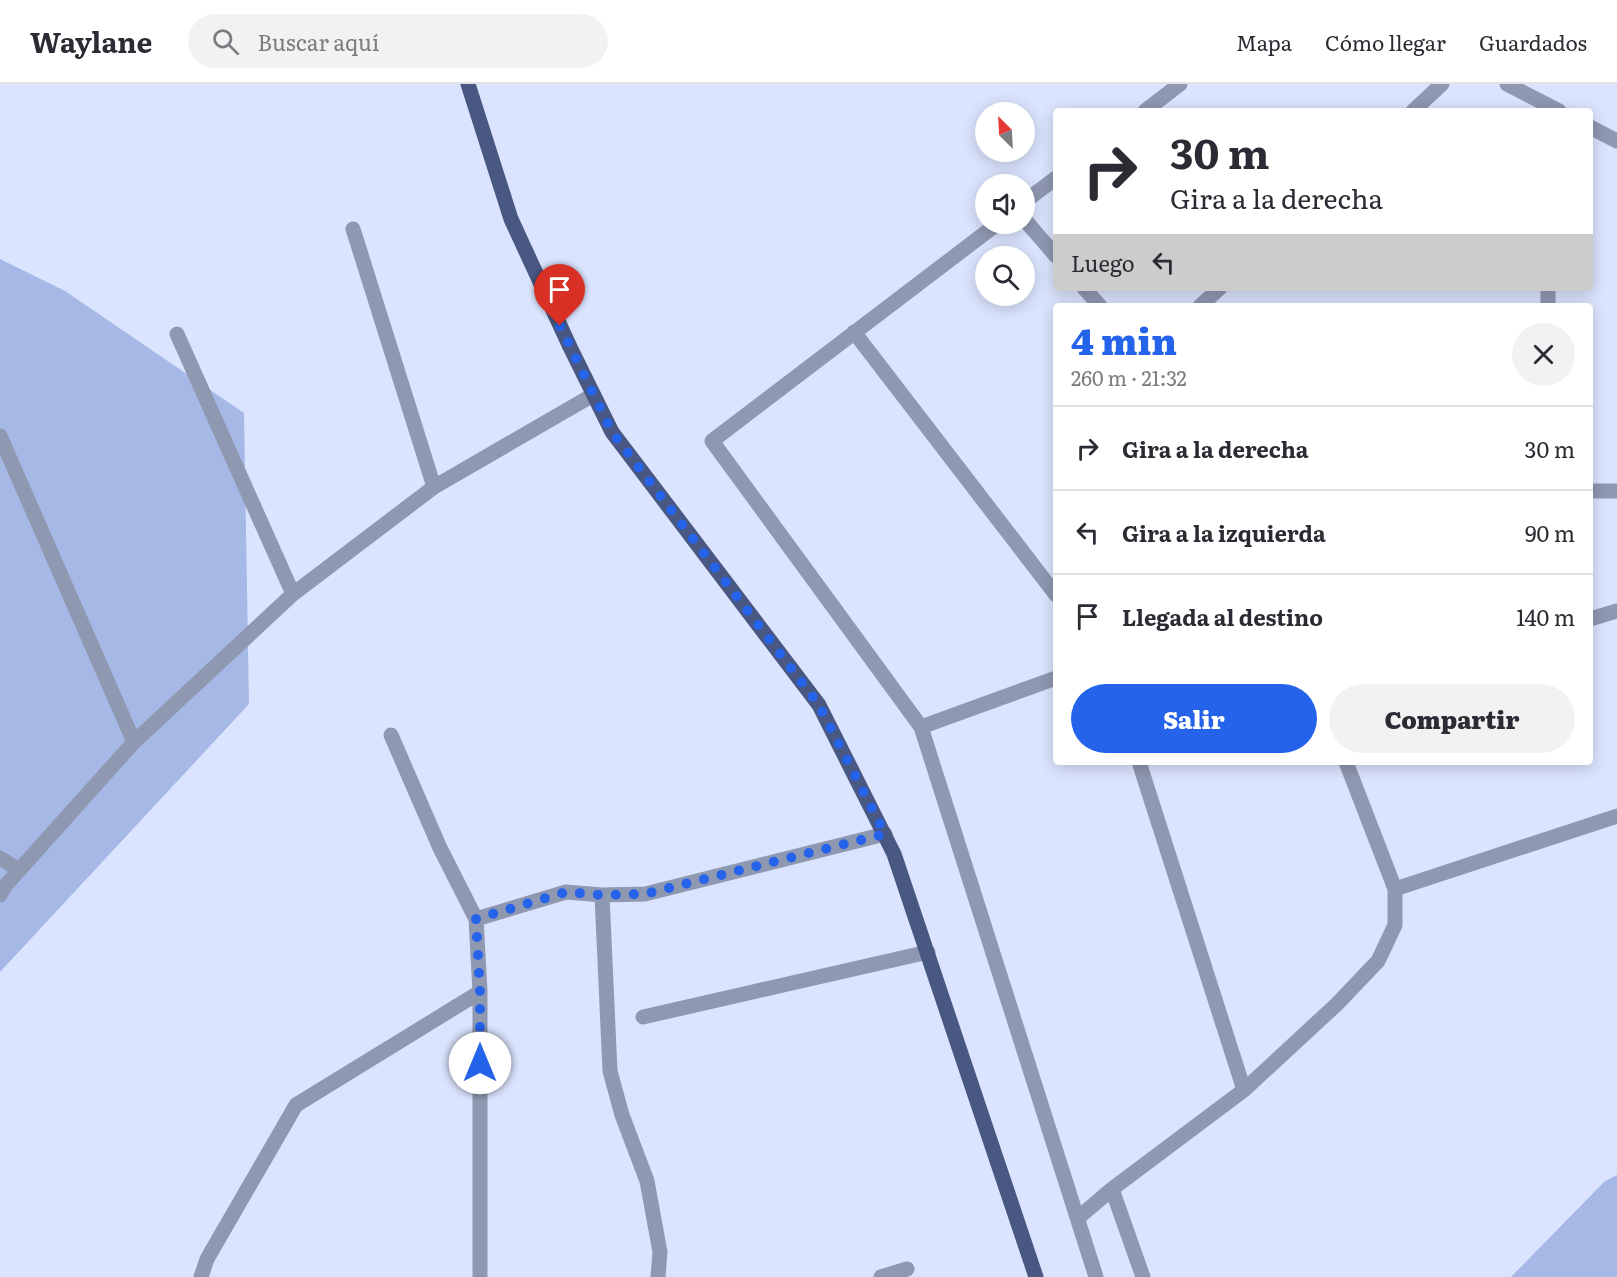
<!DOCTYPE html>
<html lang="es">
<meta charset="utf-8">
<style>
body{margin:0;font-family:Literata,serif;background:#f2f2f3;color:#2b2b33;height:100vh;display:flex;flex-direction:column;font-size:22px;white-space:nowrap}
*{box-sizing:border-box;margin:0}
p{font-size:20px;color:#7c7c81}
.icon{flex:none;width:33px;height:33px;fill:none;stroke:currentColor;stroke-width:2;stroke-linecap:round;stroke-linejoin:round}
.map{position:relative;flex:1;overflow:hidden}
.side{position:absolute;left:1053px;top:219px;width:540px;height:462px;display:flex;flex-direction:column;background:#fff;border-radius:6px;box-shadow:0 3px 15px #0003}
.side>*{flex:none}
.banner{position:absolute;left:1053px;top:24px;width:540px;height:183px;border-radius:6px;box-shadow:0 3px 15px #0003;background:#fff;color:#2b2b33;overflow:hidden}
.needle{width:39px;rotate:336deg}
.tools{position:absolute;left:975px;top:18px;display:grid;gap:12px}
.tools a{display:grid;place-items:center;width:60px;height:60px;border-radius:50%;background:#fff;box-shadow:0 3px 15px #0003;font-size:30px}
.pin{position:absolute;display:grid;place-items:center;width:51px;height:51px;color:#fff;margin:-62px -26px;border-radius:50% 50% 50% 0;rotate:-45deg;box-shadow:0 0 6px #0007}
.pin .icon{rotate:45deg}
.me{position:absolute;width:66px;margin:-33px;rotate:0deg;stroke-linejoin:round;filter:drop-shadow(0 0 4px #0008)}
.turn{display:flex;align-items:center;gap:21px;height:126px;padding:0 18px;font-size:27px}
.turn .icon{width:78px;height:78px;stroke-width:2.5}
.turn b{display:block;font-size:42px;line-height:51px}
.then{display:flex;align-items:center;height:57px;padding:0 18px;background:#0003;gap:12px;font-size:22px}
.round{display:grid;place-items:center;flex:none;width:63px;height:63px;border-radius:32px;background:#f2f2f3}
.overview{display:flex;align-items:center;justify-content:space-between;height:102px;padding:0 18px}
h1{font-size:36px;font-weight:800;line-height:45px;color:#2563eb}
.button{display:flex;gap:12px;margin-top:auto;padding:12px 18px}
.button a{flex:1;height:69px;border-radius:36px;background:#2563eb;color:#fff;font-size:24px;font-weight:800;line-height:69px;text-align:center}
.button a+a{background:#f2f2f3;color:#2b2b33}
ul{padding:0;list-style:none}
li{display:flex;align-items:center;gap:18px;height:84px;padding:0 18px;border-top:2px solid #e1e1e2}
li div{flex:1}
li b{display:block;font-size:22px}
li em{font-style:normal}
header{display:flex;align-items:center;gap:36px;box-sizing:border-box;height:84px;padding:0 30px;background:#fff;border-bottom:2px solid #e1e1e2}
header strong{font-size:28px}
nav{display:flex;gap:33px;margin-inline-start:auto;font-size:21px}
.search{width:420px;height:54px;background:#f2f2f3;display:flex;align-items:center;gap:15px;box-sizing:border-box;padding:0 21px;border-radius:33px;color:#7c7c81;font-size:22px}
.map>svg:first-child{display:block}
</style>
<header>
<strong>Waylane</strong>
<div class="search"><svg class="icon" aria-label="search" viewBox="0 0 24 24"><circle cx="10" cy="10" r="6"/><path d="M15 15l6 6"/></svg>Buscar aquí</div>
<nav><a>Mapa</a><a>Cómo llegar</a><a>Guardados</a></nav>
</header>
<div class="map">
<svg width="1617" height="1193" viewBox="0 0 1617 1193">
<rect width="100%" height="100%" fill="#dbe4fe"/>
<path fill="#a6b8e6" d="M0 175 65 207 244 329 249 620 0 888Z
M1617 1091V1193H1511L1605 1097Z"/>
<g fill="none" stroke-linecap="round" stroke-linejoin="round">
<path stroke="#8f98b1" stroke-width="15" d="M1507 0 1559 27
M1145 27 1180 0
M1413 27 1442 0
M1590 43 1617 57
M1024 118 1056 94
M1024 135 1056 172
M997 140 712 357 921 643 1096 1193
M353 145 434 403
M1084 204 1100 222
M1200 222 1220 204
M1548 222V204
M854 248 1056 511
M177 250 293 510
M0 352 134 658
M1590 407H1617
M1590 535 1617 527
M921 643 1056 594
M1139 678 1244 1006
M0 774 19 786
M1395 805 1617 732
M0 811 5 802 134 658 293 510 434 403 593 311
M602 811 610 987 622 1031 647 1097 660 1168 658 1193
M476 835 566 808 602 811 645 810 885 750
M643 933 928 868
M1112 1105 1143 1193
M1078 1134 1112 1105 1244 1006 1337 920 1378 877 1395 841V805L1346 678
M201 1193 207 1175 296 1021 480 908 476 835 440 764 391 651
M480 1193V908
M881 1193 907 1185"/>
<path stroke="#495883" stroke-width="15" d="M468 0 511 135 570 263 612 348 819 621 894 770 1036 1193"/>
</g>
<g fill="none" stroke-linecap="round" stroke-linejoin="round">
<path stroke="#2563eb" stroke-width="10" stroke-dasharray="0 18" d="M480 979V908L476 835 566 808 602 811 645 810 885 750 819 621 612 348 560 242"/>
</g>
</svg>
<div class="tools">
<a><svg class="needle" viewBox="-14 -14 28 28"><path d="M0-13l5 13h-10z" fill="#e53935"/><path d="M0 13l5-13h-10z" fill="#7c7c81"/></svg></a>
<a><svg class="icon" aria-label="sound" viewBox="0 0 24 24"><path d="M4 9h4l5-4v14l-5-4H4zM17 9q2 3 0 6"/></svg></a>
<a><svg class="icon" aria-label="search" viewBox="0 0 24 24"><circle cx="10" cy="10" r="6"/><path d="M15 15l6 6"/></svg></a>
</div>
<div class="pin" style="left:560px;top:242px;background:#d93025"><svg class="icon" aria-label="arrive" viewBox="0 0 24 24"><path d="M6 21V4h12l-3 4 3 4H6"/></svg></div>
<svg class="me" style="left:480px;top:979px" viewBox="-20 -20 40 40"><circle r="19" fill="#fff"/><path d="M0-13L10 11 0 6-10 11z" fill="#2563eb"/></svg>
<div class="banner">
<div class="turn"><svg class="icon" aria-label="right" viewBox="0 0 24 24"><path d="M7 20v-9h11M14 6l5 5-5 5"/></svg><div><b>30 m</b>Gira a la derecha</div></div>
<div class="then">Luego<svg class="icon" aria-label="left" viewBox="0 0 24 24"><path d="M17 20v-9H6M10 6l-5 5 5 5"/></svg></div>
</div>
<section class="side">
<div class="overview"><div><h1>4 min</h1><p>260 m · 21:32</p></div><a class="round"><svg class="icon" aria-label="close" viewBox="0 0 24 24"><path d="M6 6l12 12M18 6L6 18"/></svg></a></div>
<ul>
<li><svg class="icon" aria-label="right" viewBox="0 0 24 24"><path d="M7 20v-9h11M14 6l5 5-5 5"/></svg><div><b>Gira a la derecha</b></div><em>30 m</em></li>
<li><svg class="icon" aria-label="left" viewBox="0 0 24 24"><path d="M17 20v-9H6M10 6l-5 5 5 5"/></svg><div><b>Gira a la izquierda</b></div><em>90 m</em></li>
<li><svg class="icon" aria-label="arrive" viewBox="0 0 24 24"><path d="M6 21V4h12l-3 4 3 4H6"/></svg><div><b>Llegada al destino</b></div><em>140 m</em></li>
</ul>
<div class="button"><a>Salir</a><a>Compartir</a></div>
</section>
</div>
